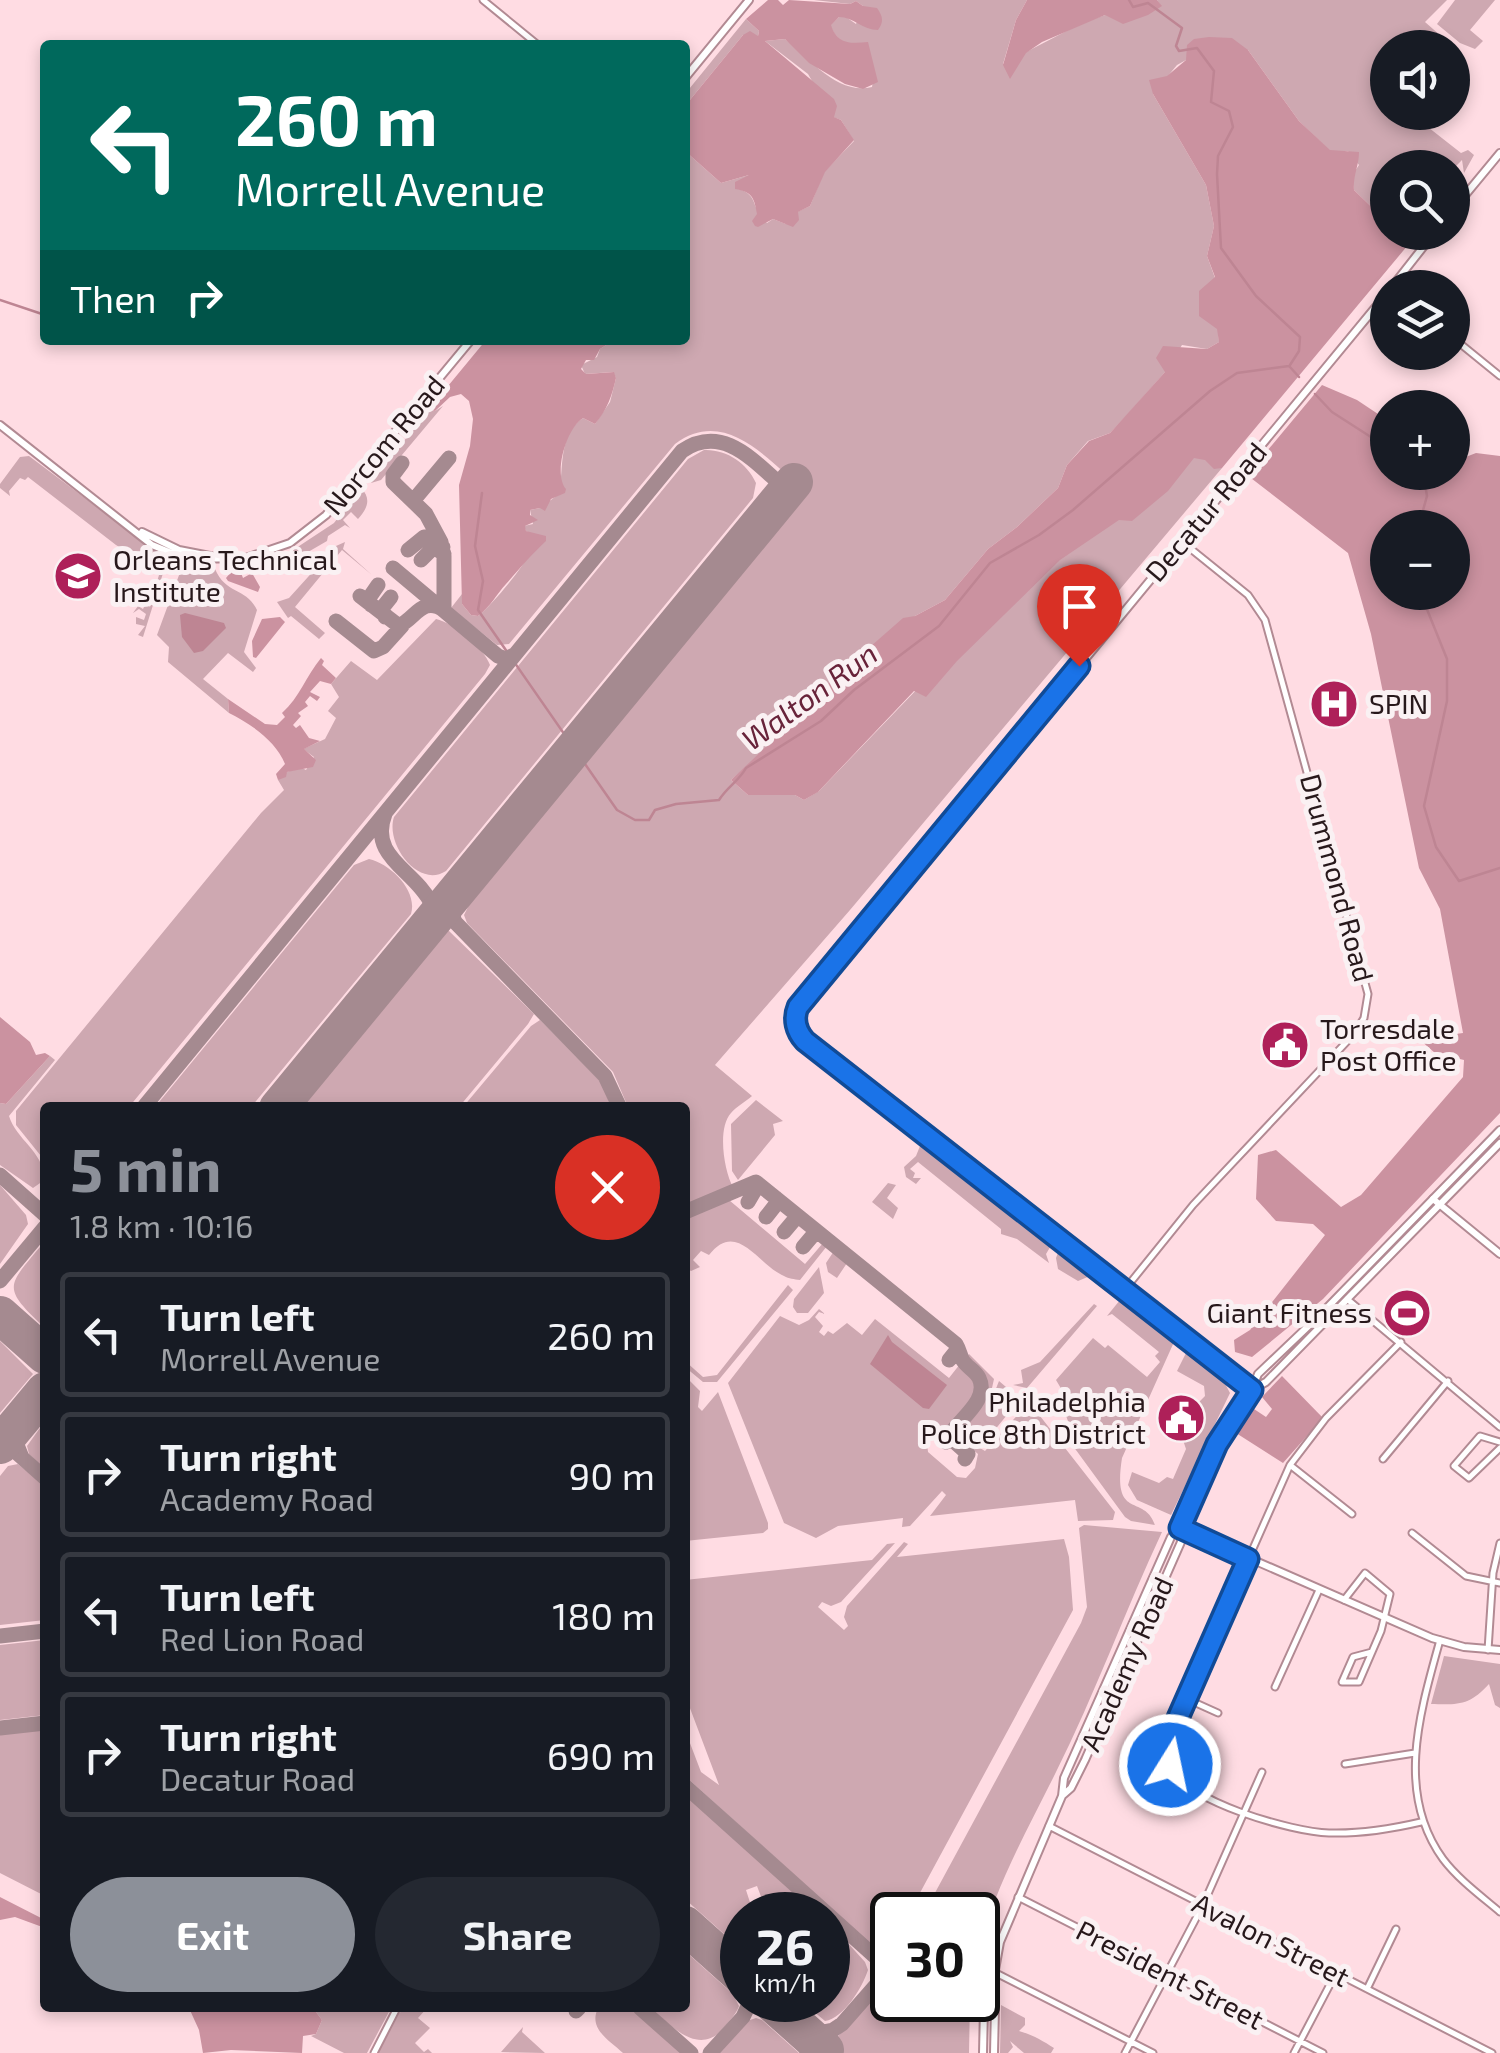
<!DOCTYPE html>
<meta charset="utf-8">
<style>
body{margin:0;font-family:"Exo 2",sans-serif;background:#242831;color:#f1f3f6;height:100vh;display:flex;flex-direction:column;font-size:38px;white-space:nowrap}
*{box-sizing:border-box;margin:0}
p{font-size:32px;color:#9ea1a6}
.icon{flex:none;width:55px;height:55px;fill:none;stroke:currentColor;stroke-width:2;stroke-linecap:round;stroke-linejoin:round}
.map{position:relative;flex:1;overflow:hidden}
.drawer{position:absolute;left:40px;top:1102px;width:650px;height:910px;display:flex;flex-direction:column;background:#171b24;border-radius:10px;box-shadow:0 5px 15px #0003}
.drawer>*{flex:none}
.guide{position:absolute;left:40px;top:40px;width:650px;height:305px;border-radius:10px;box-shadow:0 5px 15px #0003;background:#00695c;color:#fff;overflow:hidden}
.buttons{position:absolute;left:1370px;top:30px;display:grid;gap:20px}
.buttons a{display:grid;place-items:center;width:100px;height:100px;border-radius:50%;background:#171b24;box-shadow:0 5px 15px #0003;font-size:50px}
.speed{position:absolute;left:720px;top:1892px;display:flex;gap:20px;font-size:50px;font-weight:700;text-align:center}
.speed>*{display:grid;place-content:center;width:130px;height:130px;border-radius:50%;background:#171b24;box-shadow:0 5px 15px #0003;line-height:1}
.speed small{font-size:25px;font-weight:400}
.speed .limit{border:5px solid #111;border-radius:15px;background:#fff;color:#111}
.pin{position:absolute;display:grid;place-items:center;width:85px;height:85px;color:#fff;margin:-102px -42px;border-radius:50% 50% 50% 0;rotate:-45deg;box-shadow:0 0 10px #0007}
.pin .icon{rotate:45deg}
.me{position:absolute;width:110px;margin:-55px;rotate:10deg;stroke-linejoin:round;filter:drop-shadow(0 0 8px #0008)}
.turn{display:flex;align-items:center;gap:35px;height:210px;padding:0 30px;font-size:45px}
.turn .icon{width:130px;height:130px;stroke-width:2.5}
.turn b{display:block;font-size:70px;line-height:85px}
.then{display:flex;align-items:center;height:95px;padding:0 30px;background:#0003;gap:20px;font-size:38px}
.round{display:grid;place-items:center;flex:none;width:105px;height:105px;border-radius:52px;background:#242831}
.head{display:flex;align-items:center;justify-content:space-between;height:170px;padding:0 30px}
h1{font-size:60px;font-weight:700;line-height:75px;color:#8c9099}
.action{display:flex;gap:20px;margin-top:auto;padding:20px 30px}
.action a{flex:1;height:115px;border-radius:60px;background:#8c9099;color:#fff;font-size:40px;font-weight:700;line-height:115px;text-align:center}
.action a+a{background:#242831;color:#f1f3f6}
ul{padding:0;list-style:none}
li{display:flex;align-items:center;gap:30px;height:125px;margin:0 20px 15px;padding:0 10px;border:5px solid #363941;border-radius:10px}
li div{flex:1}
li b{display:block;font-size:38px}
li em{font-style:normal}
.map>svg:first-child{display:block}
</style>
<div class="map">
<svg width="1500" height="2053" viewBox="0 0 1500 2053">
<rect width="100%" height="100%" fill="#ffdce3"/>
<path fill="#cea8b1" d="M814 0H1027L1016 20 1003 64 1082 23 1105 15 1161 6 1157 0H1447L1425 22 1449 43 1446 47 1388 48V112L1410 113 1461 153 1468 150 1474 155 1464 173 1462 160 1453 169 1388 168 1387 222 1354 190 1353 174 1359 165 1348 151H1330L1299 121 1248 50 1186 60 1177 65 1153 94 1206 185 1214 226 1207 256 1215 278 1219 342 1207 349 1182 345 1166 371 1127 415 1110 433 1088 441 1067 465 1058 488 1017 527 988 549 945 600 915 616 731 780 748 795H795L804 800 819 791 948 657 1076 534 1198 450 1222 468 850 910 715 1065 752 1096C745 1102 737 1106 731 1113 717 1128 724 1171 733 1187L685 1207V1108L628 1107 613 1072 467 923 464 915 469 905 807 493C769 461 726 406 675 444L509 644 497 645 451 608 462 594V604L471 615 478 616C490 607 524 567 528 555L545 541 526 531 524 526 533 524 530 510 540 508 559 494C564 467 558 435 583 418L595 424 610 402 616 378 613 372 585 374 581 365 597 357 600 349 614 340H685V151L721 183 749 175 750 177 735 188C761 194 749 208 767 223L773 219 786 224 797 212 810 206 824 172 854 141 841 120 833 117 808 74 765 41 785 39C808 57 838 96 872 87 881 42 842 57 830 25L839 17H846L856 24 863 6 856 1 850 4Z
M1455 0H1495L1470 30 1483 41 1475 49 1460 43 1437 24Z
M746 19 759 31 758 36 743 35 685 106V94Z
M443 406 381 480 371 483 429 409 435 411Z
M704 450C726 449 747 463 756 483L753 498 446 871C418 889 385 844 394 817L688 459Z
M29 456 161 555 164 570 143 637 138 635 145 626 136 624V617L144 620 146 614 139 609 133 613 138 606 143 609 146 603 150 607 151 603 146 599 148 594 153 595 159 575 153 573 154 568 116 545 28 477 25 480 20 478 9 491 10 496 0 488V484L20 457Z
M361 488C372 499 367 509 358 519L351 512 343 520 350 528 345 525 328 536 327 541 289 563 287 554 334 523Z
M345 542 343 549 372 575 342 550 295 607 325 633 319 639 291 616 288 618 277 602 289 598 336 546Z
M182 567 215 569C226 595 246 587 257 610L244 652 256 668 253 672 228 653 203 679 228 699 229 713 168 662 169 647 157 635Z
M436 619C454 623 484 648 490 665L485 674 129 1107 45 1108V1161L16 1125V1111L261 813 284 790 278 780 287 772 300 767 306 770 314 757 303 749 325 739 336 718 328 711 339 697 331 684 351 661 377 680Z
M369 859C391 864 418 891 411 914L251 1107H155L354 865Z
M448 930 534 1014 528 1024 459 1107H302Z
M540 1020 602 1083 611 1107H463L531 1026Z
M50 1056 55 1060 9 1116C16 1140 48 1155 43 1181L33 1188 0 1165V1103L6 1104Z
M756 1100 783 1121 773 1124 775 1135 738 1180 732 1171 731 1124Z
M920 1146H927L1052 1244 1046 1254 1049 1263 1017 1239 1001 1234V1229L918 1162 910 1169 915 1173 913 1178H921L916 1184 906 1177 904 1167 916 1156Z
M888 1183 896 1185 887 1198 898 1208 893 1219 872 1202Z
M0 1185 26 1215 28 1224 0 1264Z
M729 1200 805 1264 823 1243 827 1246 800 1280C794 1279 789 1279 784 1276 758 1265 737 1219 709 1255L701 1251 693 1260 700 1267 691 1271 685 1267V1216Z
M45 1241V1328C0 1286 7 1287 45 1241Z
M1059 1250 1091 1275 1090 1276 1078 1281 1058 1269 1056 1258Z
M834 1251 847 1263 837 1278 828 1272 826 1263Z
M819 1267 824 1293 808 1313H797L793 1307 794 1299Z
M788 1285 793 1290 717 1382H703L685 1367V1361L703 1377 717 1375Z
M1120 1300 1174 1342 1122 1458C1112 1522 1144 1493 1155 1525L1131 1521 1125 1517 1065 1435 1069 1424 1064 1410 1069 1402 1056 1380 1093 1338 1105 1348 1108 1345 1147 1377 1160 1362 1155 1356 1159 1352 1112 1314 1107 1316Z
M1094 1304 1097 1306 1027 1388 1013 1385 1023 1383 1021 1370 1040 1362Z
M819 1309 825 1314 819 1312 815 1317 823 1326 819 1332 824 1336 828 1331 833 1334 847 1323 862 1335 875 1319 949 1378 960 1364C980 1381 981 1391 964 1411 959 1416 953 1425 947 1429 938 1434 934 1435 927 1443L928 1452 957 1477 966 1478 975 1468 978 1454 954 1433C978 1405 1001 1389 965 1359L969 1354 994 1379 988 1406 996 1402 995 1391 999 1381 1020 1399 980 1448 985 1451 1024 1408 1033 1407 1115 1512 1113 1520 1078 1521 1075 1500 930 1516 946 1495 942 1491 910 1526 902 1527 903 1518 838 1526 816 1538 784 1523 728 1383 780 1316 799 1325 809 1320Z
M0 1341 33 1374 0 1413Z
M1187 1351 1222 1378 1230 1393 1171 1515 1137 1500 1128 1485 1132 1472 1159 1483 1167 1477 1173 1479 1186 1449 1183 1440 1190 1439 1197 1421 1201 1418V1412L1190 1407 1191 1404 1199 1407V1402L1205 1396 1204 1386 1177 1371Z
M685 1376 700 1391 698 1407 702 1411 718 1392 768 1523V1529L763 1533 685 1541Z
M45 1421V1469L29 1454 27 1446Z
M18 1464 45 1486V1620L0 1625V1476L8 1466Z
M1084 1525 1162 1532C1125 1611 1095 1694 1056 1772 1027 1831 992 1891 978 1956V1915H923L1081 1623 1087 1607 1079 1528Z
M1064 1539 1069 1557 1073 1610 908 1915H892V1944L889 1957H885L685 1776V1730L701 1772 719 1785 685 1695V1580L872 1560 887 1544 895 1543 841 1602 831 1606 822 1602 818 1607 844 1630 848 1626 844 1617 847 1606 904 1542 908 1544 897 1557Z
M45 1640V1715L0 1720V1645Z
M1444 1656 1500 1664V1708L1495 1705 1489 1684C1470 1705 1459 1705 1431 1704Z
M45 1729V1896L0 1873V1734Z
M685 1794 821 1915H768L757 1886 746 1890 754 1915H742V1950L685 1899Z
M828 1921 865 1962 868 1970C862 1988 844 2018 825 2021L800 2000H828Z
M685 1951 733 1994 739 2006C735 2017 726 2024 719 2033 695 2053 670 2025 651 2008H685Z
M888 1968 892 1971V2000H970L969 2053H823L883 1986Z
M1001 2005 1025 2018V2025L1019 2031C1033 2035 1043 2041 1054 2048L1051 2053H1024L1010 2041 1013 2047 1008 2053H1000Z
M313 2008H391L367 2053H344L311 2036 316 2034 322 2020Z
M407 2008H427L418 2018 430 2028 415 2043 424 2052 428 2049 432 2053H377L396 2015Z
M598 2008H630L681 2053H623C609 2040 588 2029 598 2008Z
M756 2018 762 2020 799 2053H719L747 2021Z
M523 2027 522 2032 545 2053 501 2052Z"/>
<path fill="#cb92a0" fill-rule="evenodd" d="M768 0H778L783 5 789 0 850 4 856 1 863 6 877 8C883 16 884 22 878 30 863 30 853 17 839 17L831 25C837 44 850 44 868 42L878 82 863 89 845 84 809 63 785 39 765 41 834 99 837 106 834 117 841 120 854 140 825 172 810 206 798 212 799 220 793 227 773 219 758 227 755 226 752 221 757 214C754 197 752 192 735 189V182L749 175 721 183 685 151V106L743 35 750 31 758 36 759 31 746 19Z
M1027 0H1157L1162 6 1148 15 1123 24 1105 15 1042 42 1026 53 1010 79 1003 65 1016 20Z
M1209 37 1232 38 1248 50 1299 121 1330 150 1359 152C1359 166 1353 175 1354 190L1387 222 1388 232 1418 233 1222 468 1214 469 1205 460 1194 458 1168 491 1132 521 1119 520 1060 560 957 661 926 697 914 691 818 792 804 800 795 795H748L731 780 770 743 773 732 903 618 915 616 945 600 988 549 1017 527 1058 488 1067 465 1089 441 1110 433 1165 372 1156 358 1163 346 1207 349 1219 342 1217 329 1199 316V291L1215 277 1207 256 1214 226 1206 185 1153 94 1149 80 1167 76 1186 60 1187 45 1194 39Z
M486 340H614L600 349 594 360H586L581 369 586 374 614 372 616 378C612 396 607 410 595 424L583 418C566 429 553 474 566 489L565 493 551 499 545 511 540 508 530 510V515L538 520 525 526 526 531 546 536V541C531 555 520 568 506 584 496 595 491 606 478 616L471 615 462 604 459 485 470 446 473 419 469 401 461 394 450 397 435 411 429 409Z
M1322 385 1357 400 1387 420 1388 472H1452L1453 462 1476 453 1500 456V1113L1323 1299 1252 1357 1235 1352 1234 1340 1250 1330 1325 1235 1313 1224 1276 1221 1256 1199 1258 1155 1276 1150 1341 1207 1361 1195 1463 1077 1464 1060 1435 1053 1419 1039 1463 1033 1440 909 1419 868 1371 634 1348 553 1247 475ZM1388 528H1452V592H1388Z
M232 571 241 573 243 578 252 573 260 587 258 592 228 581 226 578Z
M280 617 285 622 256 658 253 657 252 641 262 619Z
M321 658 324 661 322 665 336 678 331 684 320 681 310 692 320 697 317 701 310 696 305 702 308 706 298 713 301 716 293 725 296 728 300 725 309 738 320 741 304 749 316 760 313 767 287 772 286 777 278 780 276 774 285 764C276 741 251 724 229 713L228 699 265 724 277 725 285 717 282 713C300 697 306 676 321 658Z
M0 1017 30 1042 36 1055 45 1053 50 1056 6 1104 0 1103Z
M1282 1376 1323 1418 1283 1463 1236 1433 1254 1409 1266 1417 1272 1409 1262 1397Z
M0 1897 45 1920V1928L15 1917 0 1920Z
M189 2008H313L322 2020 316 2034 303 2036 302 2053 231 2050 203 2053 199 2030Z"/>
<path fill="#be8593" d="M185 613 224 623 226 628 203 651 194 653 182 637 180 615Z
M888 1335 892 1342 947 1385 929 1409 923 1408 870 1364Z"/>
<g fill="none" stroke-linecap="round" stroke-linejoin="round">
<path stroke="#be8593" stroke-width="2.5" d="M1129 0 1133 7 1148 3 1182 28 1176 46 1179 51 1197 48 1214 71 1211 102 1229 111 1233 127 1218 156 1217 174 1221 248 1256 296 1300 337 1299 351 1290 365
M0 300 45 315
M1290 367 1299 377
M1315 394 1332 412 1388 448
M482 493 475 546 483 581 478 610 617 810 635 820H649L655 810 676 804 719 800C727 787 739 781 746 768L821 721 854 690 939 626 990 563 1039 535 1073 510 1210 391 1237 373 1289 366
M1418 528 1427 496 1423 472
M1420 592 1447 659V701L1424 806 1436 847 1459 881 1500 868"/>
<path stroke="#a58a90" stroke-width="15" d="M413 501 449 458
M408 550 424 537 435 539 443 547
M421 560 434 547 444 554
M393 568 498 656 506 659 514 655
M360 596 399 626C416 618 422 596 444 610V556L441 542 426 514 393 482V475L402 463
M371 605 369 598 378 585
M385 617 383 607 391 597
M336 621 374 651 383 647 402 626
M385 814C368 857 415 870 431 903V914L421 933
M455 893 451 910 455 922 605 1076 620 1108
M143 1108 682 451C724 422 756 464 787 490
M0 1175 45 1215
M744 1188 755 1190 748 1202
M685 1212 756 1182 813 1228 814 1234 803 1247
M766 1217 777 1203 776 1198
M813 1228 956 1344 957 1350 949 1360
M784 1232 795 1219 794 1213
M0 1281 45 1227
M0 1310 15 1328 0 1319
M20 1421 15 1440 21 1455
M0 1428 16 1423 32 1406
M948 1436 968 1454 965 1459
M0 1438 45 1478
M946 1442C952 1423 991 1402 979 1378 975 1370 966 1367 962 1359 960 1354 959 1349 956 1344
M0 1636 45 1631
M0 1728 45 1723
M685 1786 881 1962 882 1972 878 1983 842 2024 833 2030 808 2035 807 2053
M726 1962 742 1978
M640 2008 691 2053
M576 2011 579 2008
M710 2053 743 2017 751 2000"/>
<path stroke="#a58a90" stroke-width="38" d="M278 1108 794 482
M0 1315 45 1355
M0 1445 45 1391
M685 1925 742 1976
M769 2000 825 2050"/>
<g stroke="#b28a93" stroke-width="9">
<path id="minor" d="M483 0 538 45
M1452 337 1500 376
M1126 1288 1193 1205 1354 1034 1364 1018 1368 994 1265 620 1248 595 1181 541
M1347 1299 1500 1427
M1401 1342 1326 1418 1290 1465 1177 1720C1171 1735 1165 1750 1170 1765 1182 1801 1293 1832 1329 1833 1361 1834 1391 1829 1421 1822
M1500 1442 1480 1436 1454 1466 1469 1478 1500 1448
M1383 1459 1448 1381
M1290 1465 1352 1514
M1412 1533 1466 1576 1500 1583
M1344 1600 1365 1573 1390 1594 1381 1631 1359 1682H1342L1353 1657 1372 1652
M1440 1640C1420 1712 1395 1793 1443 1859 1458 1879 1481 1896 1500 1912
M1488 1650 1493 1573 1500 1543
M1275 1687 1319 1590
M1187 1699 1218 1713
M1345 1764 1415 1753
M1049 1826 1492 2053
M1018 1897 1323 2053
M994 1972 1153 2053
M1367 1989 1396 1929
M374 2053 397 2008
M1125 2053 1203 1905 1262 1772
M1294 2053 1336 1973"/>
</g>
<g stroke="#b28a93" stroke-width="10">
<path id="tertiary" d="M685 78 749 0
M1452 211 1500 153
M1391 288 1435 232
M0 425 152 545 186 559 246 558 290 543 326 515 471 340
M142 532 179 550 215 557
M1433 1199 1500 1254
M1252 1389 805 1041 796 1026 798 1007 1388 292
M1180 1528 1432 1638 1464 1647 1500 1650"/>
</g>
<g stroke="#b28a93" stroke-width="10">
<path id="secondary" d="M1253 1389 1266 1382 1500 1143
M1063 1795 1071 1788 1085 1760 1181 1542 1180 1530
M991 1994 995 2008 994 2053
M983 2053 984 2008 991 1992 1000 1942 1062 1796 1064 1778 1171 1537 1180 1528 1217 1445 1252 1389 1258 1374 1320 1315 1500 1130"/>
</g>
<use href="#minor" stroke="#fff" stroke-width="5"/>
<use href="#tertiary" stroke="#fff" stroke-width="6"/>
<use href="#secondary" stroke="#fff" stroke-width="6"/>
</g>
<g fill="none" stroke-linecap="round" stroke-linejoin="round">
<g stroke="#114b97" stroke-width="25">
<path id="route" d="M1079 666 798 1007C793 1019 796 1031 805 1041L1252 1390 1217 1444 1180 1528 1248 1559 1170 1736V1765"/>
</g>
<use href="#route" stroke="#1a73e8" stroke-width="18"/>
</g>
<defs>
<g id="university-disc" transform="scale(2.5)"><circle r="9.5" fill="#ae2059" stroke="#faf1f3"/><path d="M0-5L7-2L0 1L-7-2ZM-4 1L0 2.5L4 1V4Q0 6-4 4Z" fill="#fff"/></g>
<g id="hospital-disc" transform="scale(2.5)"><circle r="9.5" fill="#ae2059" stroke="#faf1f3"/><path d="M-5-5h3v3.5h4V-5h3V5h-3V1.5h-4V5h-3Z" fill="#fff"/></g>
<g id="civic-disc" transform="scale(2.5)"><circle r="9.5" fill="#ae2059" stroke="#faf1f3"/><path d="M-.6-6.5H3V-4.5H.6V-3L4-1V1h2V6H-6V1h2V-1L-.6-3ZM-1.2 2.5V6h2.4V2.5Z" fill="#fff"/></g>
<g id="stadium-disc" transform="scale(2.5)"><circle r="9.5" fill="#ae2059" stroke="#faf1f3"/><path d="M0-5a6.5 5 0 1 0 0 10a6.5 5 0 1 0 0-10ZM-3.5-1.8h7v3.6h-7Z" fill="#fff"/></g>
</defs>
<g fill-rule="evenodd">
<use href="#university-disc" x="78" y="576"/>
<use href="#hospital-disc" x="1334" y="704"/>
<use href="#civic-disc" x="1285" y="1045"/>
<use href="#stadium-disc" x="1407" y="1313"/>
<use href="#civic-disc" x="1181" y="1418"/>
</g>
<g text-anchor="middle" stroke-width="10" stroke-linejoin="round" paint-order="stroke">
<g font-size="28" fill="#27181b" stroke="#faf1f3">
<text transform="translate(384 445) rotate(-50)" y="10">Norcom Road</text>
<text transform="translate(1206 512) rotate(-50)" y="10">Decatur Road</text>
<text transform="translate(1337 878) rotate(75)" y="10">Drummond Road</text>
<text transform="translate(1127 1664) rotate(-66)" y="10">Academy Road</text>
<text transform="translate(1271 1940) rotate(27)" y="10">Avalon Street</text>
<text transform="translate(1170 1975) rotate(27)" y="10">President Street</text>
</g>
<g font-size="28" fill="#27181b" stroke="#faf1f3" text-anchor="start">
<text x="113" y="570">Orleans Technical<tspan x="113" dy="32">Institute</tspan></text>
<text x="1369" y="714">SPIN</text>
<text x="1320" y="1039">Torresdale<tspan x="1320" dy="32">Post Office</tspan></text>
<text x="1372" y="1323" text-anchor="end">Giant Fitness</text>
<text x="1146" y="1412" text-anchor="end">Philadelphia<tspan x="1146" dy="32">Police 8th District</tspan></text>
</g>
<g font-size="30" font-style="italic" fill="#68233a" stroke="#faf1f3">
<text transform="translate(810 697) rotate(-36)" y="10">Walton Run</text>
</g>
</g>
</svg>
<div class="buttons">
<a><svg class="icon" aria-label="sound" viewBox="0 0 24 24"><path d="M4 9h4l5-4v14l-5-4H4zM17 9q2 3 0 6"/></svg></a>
<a><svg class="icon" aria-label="search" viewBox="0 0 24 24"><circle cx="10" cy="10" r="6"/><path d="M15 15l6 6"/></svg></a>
<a><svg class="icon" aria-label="layers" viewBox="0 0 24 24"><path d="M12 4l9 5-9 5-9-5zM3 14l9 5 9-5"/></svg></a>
<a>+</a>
<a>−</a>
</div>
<div class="speed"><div>26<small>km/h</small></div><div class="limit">30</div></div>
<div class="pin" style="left:1079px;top:666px;background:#d93025"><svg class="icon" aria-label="arrive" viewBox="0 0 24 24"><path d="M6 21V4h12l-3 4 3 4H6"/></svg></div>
<svg class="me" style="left:1170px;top:1765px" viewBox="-20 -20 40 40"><circle r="17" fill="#1a73e8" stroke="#fff" stroke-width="3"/><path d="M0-11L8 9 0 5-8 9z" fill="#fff"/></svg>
<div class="guide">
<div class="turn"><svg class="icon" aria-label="left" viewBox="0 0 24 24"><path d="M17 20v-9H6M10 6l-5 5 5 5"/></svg><div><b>260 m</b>Morrell Avenue</div></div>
<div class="then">Then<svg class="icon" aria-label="right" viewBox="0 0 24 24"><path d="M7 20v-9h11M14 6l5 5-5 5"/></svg></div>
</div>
<section class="drawer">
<div class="head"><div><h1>5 min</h1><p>1.8 km · 10:16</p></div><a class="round" style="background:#d93025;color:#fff"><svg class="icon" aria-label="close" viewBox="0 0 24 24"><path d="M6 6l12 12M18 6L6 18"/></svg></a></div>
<ul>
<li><svg class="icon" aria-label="left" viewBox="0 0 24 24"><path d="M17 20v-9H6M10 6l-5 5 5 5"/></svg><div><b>Turn left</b><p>Morrell Avenue</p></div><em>260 m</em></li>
<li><svg class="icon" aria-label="right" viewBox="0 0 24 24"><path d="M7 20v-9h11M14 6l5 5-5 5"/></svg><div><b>Turn right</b><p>Academy Road</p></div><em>90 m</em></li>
<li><svg class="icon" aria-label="left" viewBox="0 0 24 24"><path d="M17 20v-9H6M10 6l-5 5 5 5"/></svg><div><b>Turn left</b><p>Red Lion Road</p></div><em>180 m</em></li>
<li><svg class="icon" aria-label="right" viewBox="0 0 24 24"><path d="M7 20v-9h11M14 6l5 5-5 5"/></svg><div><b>Turn right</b><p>Decatur Road</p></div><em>690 m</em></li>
</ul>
<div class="action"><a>Exit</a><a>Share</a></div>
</section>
</div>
